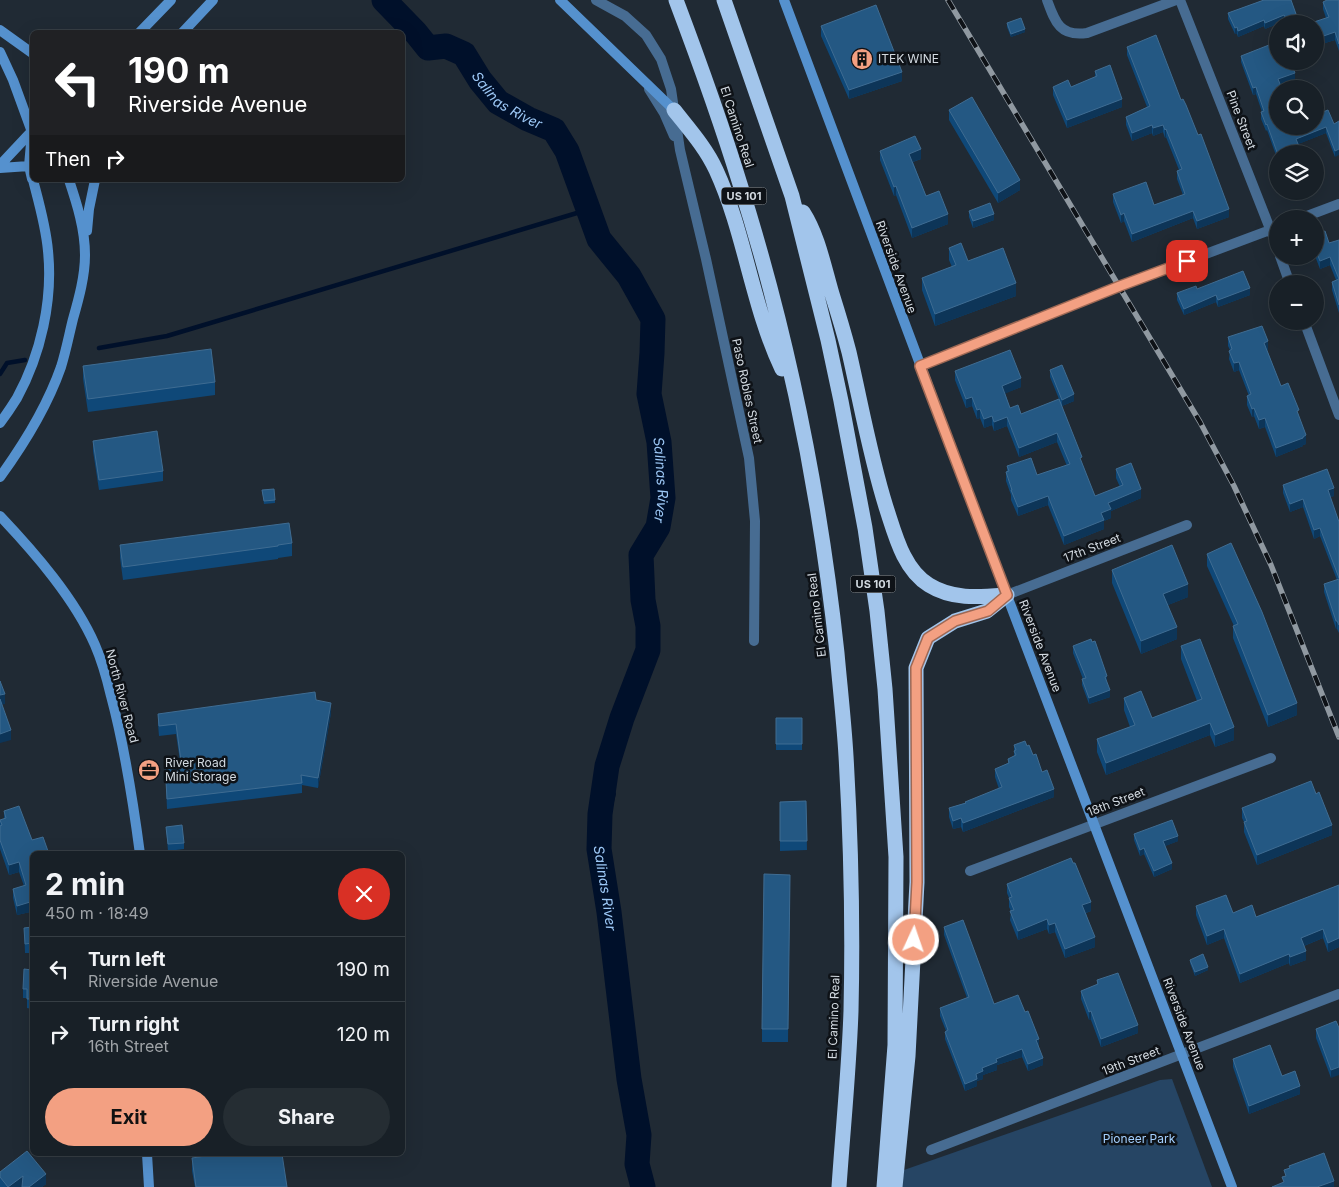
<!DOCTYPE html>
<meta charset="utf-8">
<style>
body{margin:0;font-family:Inter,sans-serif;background:#252d33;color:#f1f3f6;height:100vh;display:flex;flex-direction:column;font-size:19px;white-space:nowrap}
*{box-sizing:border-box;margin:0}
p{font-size:16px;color:#9fa3a7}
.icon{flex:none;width:28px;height:28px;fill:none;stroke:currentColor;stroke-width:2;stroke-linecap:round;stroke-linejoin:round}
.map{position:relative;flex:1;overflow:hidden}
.panel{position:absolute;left:30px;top:851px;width:375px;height:305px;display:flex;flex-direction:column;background:#182027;border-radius:8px;box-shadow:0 5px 20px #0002,0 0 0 1px #363e44}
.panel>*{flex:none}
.guide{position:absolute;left:30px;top:30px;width:375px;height:152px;border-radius:8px;box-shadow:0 5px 20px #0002,0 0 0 1px #363e44;background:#202124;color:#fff;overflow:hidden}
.buttons{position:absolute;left:1269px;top:15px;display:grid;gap:10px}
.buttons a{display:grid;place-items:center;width:55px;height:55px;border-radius:50%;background:#182027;box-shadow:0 5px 20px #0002,0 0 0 1px #363e44;font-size:25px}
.pin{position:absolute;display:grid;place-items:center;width:42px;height:42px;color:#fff;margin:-21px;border-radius:10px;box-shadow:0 2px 8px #0006}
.me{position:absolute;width:55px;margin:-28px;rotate:3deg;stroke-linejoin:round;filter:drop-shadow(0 0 4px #0008)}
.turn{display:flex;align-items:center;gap:18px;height:105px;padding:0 15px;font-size:22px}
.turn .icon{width:65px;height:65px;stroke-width:2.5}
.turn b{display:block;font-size:35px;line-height:42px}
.then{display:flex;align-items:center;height:48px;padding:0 15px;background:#0003;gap:10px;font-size:19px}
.round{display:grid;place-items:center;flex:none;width:52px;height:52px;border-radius:26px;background:#252d33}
.headline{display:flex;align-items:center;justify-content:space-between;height:85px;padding:0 15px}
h1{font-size:30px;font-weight:700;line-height:38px}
.primary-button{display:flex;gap:10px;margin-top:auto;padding:10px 15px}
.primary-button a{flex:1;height:58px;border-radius:30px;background:#f3a082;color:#111;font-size:20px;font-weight:700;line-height:58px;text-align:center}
.primary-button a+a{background:#252d33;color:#f1f3f6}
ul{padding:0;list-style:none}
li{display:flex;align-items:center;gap:15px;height:65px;padding:0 15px;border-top:1px solid #363e44}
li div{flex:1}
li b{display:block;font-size:19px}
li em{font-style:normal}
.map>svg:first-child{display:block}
</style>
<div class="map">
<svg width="1339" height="1187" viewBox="0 0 1339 1187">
<rect width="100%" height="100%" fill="#202a34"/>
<path fill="#264564" d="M1172 1079 1212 1187H901L904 1170 1160 1080Z"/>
<path fill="#00102a" d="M607 766 616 794 603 846 593 853 587 844 592 798Z"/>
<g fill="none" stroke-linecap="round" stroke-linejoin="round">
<path stroke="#00102a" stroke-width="4.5" d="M99 348 167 336 587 210
M0 374 7 363 25 360"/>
<path stroke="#00102a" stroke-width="25" id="s1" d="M384 0 416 33 428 48 446 46 464 54 480 80 498 102 528 119 554 130 567 151 599 239 629 276 653 319 652 353 649 394 659 442 663 498 658 527 641 555 643 600 648 626V650L622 718 607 766 600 814 599 849 609 912 629 1079 639 1135 637 1164 643 1187"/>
<path stroke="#476c92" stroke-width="10" d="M596 0 625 16 646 35 661 59 671 89 680 150 706 259 749 458 755 521 754 641
M1047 0C1055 22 1060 37 1087 33L1176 0
M649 89 664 113 674 136
M1007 595 1187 525
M970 871 1271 758
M931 1150 1339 994"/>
<path stroke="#476c92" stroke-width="10" d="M1180 0 1278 249
M1299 219 1339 204
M1280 256 1290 284
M1304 321 1339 415
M920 366 1120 286 1278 227"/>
<path stroke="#5591ce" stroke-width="10" d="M560 0 674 110
M784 0 982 530 1232 1187
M0 30 32 53
M140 32 171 0
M183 32 213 0
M0 52 13 80 32 132 29 166 32 179
M0 165 32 131
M0 168 29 166 32 164
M87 231 89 209 95 180
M0 423C6 415 12 406 17 398 41 354 53 300 48 251 46 227 39 203 33 180
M0 477C24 444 47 407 61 367 66 351 69 335 73 319 79 298 85 276 85 255 85 229 77 204 69 180
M0 516C35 553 75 599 95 645 102 661 107 679 111 696 125 748 133 801 140 854
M147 1154 149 1187"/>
<path stroke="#a2c5eb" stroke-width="15" d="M676 0C699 61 721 122 740 184 788 336 820 495 837 653 840 687 844 722 846 756 851 841 853 926 851 1011 849 1070 843 1128 839 1187
M724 0 792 196 828 340 841 401 865 528 877 611 885 689 896 857 895 1045 884 1187
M674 110C689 129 706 148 716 170 745 233 752 306 782 369
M803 212C818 235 824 267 832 294 838 313 844 333 849 352 861 404 870 456 886 507 895 534 903 569 929 585 953 600 980 597 1007 595
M895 1187 908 1056 917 882 916 668 928 638 955 621 987 611 1007 595"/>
<g stroke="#9099a1" stroke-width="5.5">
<path id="rail" d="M948 0 1200 422 1234 486 1271 565 1339 737"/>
</g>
<use href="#rail" stroke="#0e1217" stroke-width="4" stroke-dasharray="11" stroke-linecap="butt"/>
</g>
<path fill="#0f4878" d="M1264 0 1296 20 1287 24H1285L1284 21 1265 29 1264 26 1238 37 1237 34H1235L1228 19V13Z
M1339 0V51L1335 40 1315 46V24L1326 18 1323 9V2Z
M1007 23 1025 32 1011 37 1007 27Z
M821 26 902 81 849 99 821 36Z
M1127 47 1181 100 1229 217 1197 229 1193 218 1132 242 1124 221 1121 223 1113 202V194L1154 205 1183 195 1177 179V171L1179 170 1166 137 1165 138 1163 132 1153 136 1152 133 1132 141 1126 125V117L1147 107 1127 55Z
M1241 56 1275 60 1295 79 1280 84 1278 126 1334 124 1339 121 1335 157 1326 133 1298 144 1278 154V161L1267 130 1266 131 1261 119V112H1262L1256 94 1253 95 1241 62Z
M1095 71 1122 107 1067 128 1053 95V87H1071L1095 77Z
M949 110 1020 190 998 203 949 120Z
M880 151 921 159 913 162 926 196 948 224 912 238 896 195 894 196 880 160Z
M969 211 994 220 973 228 969 217Z
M1315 235 1329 243 1339 240V313L1332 290V282L1336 280 1330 265 1320 269 1315 256Z
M949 248 968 261 1016 296 935 326 922 290V278L952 267 949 260Z
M1197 289 1250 295 1218 307 1216 302 1184 315 1177 300V293Z
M1228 337 1268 350H1267L1281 386 1299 417 1306 444 1303 445V446L1276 457 1265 427 1259 429 1254 416 1252 417 1247 405V396H1249L1239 370 1234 372 1229 359 1230 350 1228 346Z
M83 366 215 382V395L88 412 83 379Z
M1050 370 1074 401 1062 406 1082 464 1095 496 1120 487 1116 478V469L1141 498 1111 511V518L1104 521V529L1064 545 1048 505 1018 516 1011 500V495L1006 481V472L1007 471V466L1037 475 1067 466 1057 442 1019 457 1007 426 994 431 992 425 984 428 980 418 977 419 972 406 966 408 955 380V371L1021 387 1005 393 1010 408 1021 414 1059 399 1050 377Z
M93 441 163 471V481L99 490 93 451Z
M1283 485 1334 496 1330 497 1339 522V633L1337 629H1336L1324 592V584L1337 580 1320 536 1314 539 1303 507 1290 512 1283 493Z
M262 490 275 500V503L264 504Z
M292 543V556L278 558V559L123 580 120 558V545Z
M1207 554 1297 715 1268 727 1233 638V626H1234L1207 566Z
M1112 570 1188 597 1168 605 1177 639 1141 654 1112 583Z
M1073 646 1107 682V683L1110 697 1089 704 1082 685V679H1083L1073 653Z
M1181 646 1234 740 1215 747 1210 735 1106 775 1097 752V739L1130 727 1124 710V698L1152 718 1197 701 1181 659Z
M316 700 331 713 318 788 302 785V793L167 809 165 763 180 761 176 734 159 736 158 724V714Z
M776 718H802V750H776Z
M1014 745 1027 746 1042 772 1054 797 963 832 961 827 953 829 949 817V808L965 803V802L999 789 995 777V769L1008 763V759L1014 756Z
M806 801 807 850 780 851V802Z
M1242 808 1332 835 1257 865 1244 832V822L1242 818Z
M4 811 32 854V921L30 912 17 915 13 898V889L24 886 19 872 9 875 0 849V820L4 819Z
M166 827 184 843V849L168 851Z
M1134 834 1178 841 1165 846 1172 869 1154 877 1144 854 1140 856 1134 840Z
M790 875 788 1042H762V1029Z
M1007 884 1091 911 1086 913 1095 947 1065 958 1055 932 1049 934 1047 929 1018 940 1010 920 1011 911 1009 907V898L1007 893Z
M1339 885V947L1328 952 1323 938 1304 946 1306 960 1290 966 1289 963 1240 983 1224 938 1207 945 1196 915V906L1256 917Z
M32 927V953H25L24 928Z
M944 927 994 1004 1039 1046H1038L1043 1065 1028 1071 1022 1057 997 1065V1070L983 1075V1079L977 1081V1086L965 1091 945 1039V1032L946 1031 940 1016V1008L967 998 944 935Z
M1190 960 1208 970 1195 976 1190 963Z
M32 970V1009L27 1008V998H23V989Z
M1097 980 1138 1033 1101 1047 1091 1020H1089L1081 999V991L1097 985Z
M1339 1028 1331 1078 1316 1038V1029Z
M1233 1059 1282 1076 1300 1094 1249 1114 1233 1067Z
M192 1158 287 1187H195L192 1171Z
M0 1172 46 1184 42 1187H22V1186L21 1187H0Z"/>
<path fill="#0d3558" d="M1296 14V20L1286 24V18Z
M1284 15V21L1265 29V23Z
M1264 20V26L1238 37V31Z
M1237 27V34H1235V28Z
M1025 29V32L1011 37V34Z
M1335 32V40L1315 46V39Z
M902 72V81L849 99V90Z
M1295 73V79L1278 85V79Z
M1256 87V94L1253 95V88Z
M1122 99V107L1067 128V120Z
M1152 125V133L1132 141V133Z
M1163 125V132L1153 136V128Z
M1326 127V133L1296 145V139Z
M1166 129V137L1165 138V130Z
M921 149V159L909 163V154Z
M1339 149V155L1335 157V151Z
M1020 180V190L998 203V193Z
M896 186V195L894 196V187Z
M1229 209V217L1197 229V221Z
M1193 211V218L1132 242V234Z
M1124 213V221L1121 223V215Z
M948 214V224L912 238V228Z
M994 214V220L973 228V221Z
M1330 257V265L1320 269V261Z
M1016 283V296L935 326V314Z
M1250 288V295L1218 307V300Z
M1216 295V302L1184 315V309Z
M1268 341V350L1264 351V343Z
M1239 362V370L1234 372V363Z
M1021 378V387L1002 395V386Z
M1074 394V401L1062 406V400Z
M972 397V406L966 408V399Z
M1254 408V416L1252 417V409Z
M980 409V418L977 419V410Z
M992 416V425L984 428V419Z
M1007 417V426L994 431V422Z
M1265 418V427L1259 429V420Z
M1057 433V442L1019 457V448Z
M1306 435V444L1303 445V446L1276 457V448Z
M1334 488V496L1328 498V490Z
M1141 489V498L1111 511V518L1104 521V529L1064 545V536L1101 513 1108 503Z
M1048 496V505L1018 516V507Z
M1303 499V507L1290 512V504Z
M1320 528V536L1314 539V530Z
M1188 584V597L1163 607V594Z
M1336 621H1337V629H1336Z
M1177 627V639L1141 654V641Z
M1107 676V682L1105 684V677Z
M1110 690V697L1089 704V698Z
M5 694V704L0 705V695Z
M331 703V713L318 788V778Z
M1297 703V715L1268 727V715Z
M1210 723V735L1106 775V763Z
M1234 727V740L1215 747V735Z
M11 730V740L0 743V734Z
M1054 789V797L963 832V823Z
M961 818V827L953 829V821Z
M1332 825V835L1257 865V855Z
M1178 836V841L1163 847V841Z
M1144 848V854L1140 856V850Z
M19 862V872L9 875V865Z
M1172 863V869L1154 877V871Z
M30 902V912L17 915V906Z
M1091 902V911L1082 914V905Z
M1047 919V929L1018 940V931Z
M1055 923V932L1049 934V925Z
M1224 929V938L1207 945V936Z
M1323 929V938L1301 947V938Z
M1095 937V947L1065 958V949Z
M1339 938V947L1328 952V943Z
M1306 951V960L1290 966V957Z
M1289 954V963L1240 983V974Z
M1208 967V970L1195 976V972Z
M1091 1011V1020H1089V1012Z
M1138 1025V1033L1101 1047V1039Z
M1039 1039V1046L1036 1047V1040Z
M1022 1049V1057L997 1065V1070L983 1075V1079L977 1081V1086L965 1091V1084L982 1068 996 1059Z
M1043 1058V1065L1028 1071V1064Z
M1339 1067V1075L1331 1078V1070Z
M1300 1086V1094L1249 1114V1106Z
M46 1174V1184L42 1187H29Z
M23 1176V1186L21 1187H8Z
M1334 1181V1187H1317Z"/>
<path fill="#245883" stroke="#3f6c92" d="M1264 0H1291L1296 14 1286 18 1284 15 1265 23 1264 20 1238 31 1237 27 1235 28 1228 13Z
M1327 0H1339V44L1335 32 1315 39V24H1308L1329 17 1323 2Z
M876 5 902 72 849 90 821 26Z
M1021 18 1025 29 1011 34 1007 23Z
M1156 35 1181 100 1183 99 1186 105 1198 135 1201 134 1229 209 1197 221 1193 211 1132 234 1124 213 1121 215 1113 194 1146 182 1154 205 1185 194 1177 171 1182 169 1166 129 1165 130 1163 125 1153 128 1152 125 1132 133 1126 117 1150 106 1127 47Z
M1269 45 1275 60 1278 58V61H1290L1295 73 1278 79 1282 89H1278V126H1315V115L1328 110 1334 124 1339 121V149L1335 151 1326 127 1296 139 1302 154H1278V155L1267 124 1266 125 1261 112 1264 111 1256 87 1253 88 1241 56Z
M1110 65 1122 99 1067 120 1053 87 1068 80 1071 87 1097 76 1095 71Z
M972 97 1020 180 998 193 949 110Z
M915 136 921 149 909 154 926 196 939 191 948 214 912 228 896 186 894 187 880 151Z
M990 203 994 214 973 221 969 211Z
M1325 231 1329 243 1339 240V305L1332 282 1339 279 1330 257 1320 261 1315 248V235Z
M961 243 968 261 1003 248 1016 283 935 314 922 278 956 265 949 248Z
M1243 271 1250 288 1218 300 1216 295 1184 309 1177 293 1196 286 1197 289Z
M1262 326 1268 341 1264 343 1281 386 1288 383 1299 410 1297 411 1306 435 1303 437V438L1276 448 1265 418 1259 420 1254 408 1252 409 1247 396 1251 394 1239 362 1234 363 1229 351 1232 349 1228 337Z
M211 349 215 382 88 399 83 366Z
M1010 350 1021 378 1002 386 1010 408 1018 405 1021 414 1059 399 1082 457 1080 458 1095 496 1123 485 1116 469 1131 463 1141 489 1108 503 1111 509 1101 513 1104 520 1064 536 1048 496 1018 507 1011 490H1012L1006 472 1009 471 1007 466 1031 458 1037 475 1070 464 1057 433 1019 448 1007 417 994 422 992 416 984 419 980 409 977 410 972 397 966 399 955 371Z
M1062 365 1074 394 1062 400 1050 370Z
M157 431 163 471 99 480 93 441Z
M1327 469 1334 488 1328 490 1339 522V578L1320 528 1314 530 1303 499 1290 504 1283 485Z
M274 489 275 500 264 501 262 490Z
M289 523 292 543 278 545V546L123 567 120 545Z
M1231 543 1262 612 1297 703 1268 715 1233 626 1238 624 1207 554Z
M1172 545 1188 584 1163 594 1177 627 1141 641 1112 570Z
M1339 579V625L1337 621H1336L1324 584Z
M1091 639 1092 642 1095 641 1107 676 1105 677 1110 690 1089 698 1082 679 1086 678 1073 646Z
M1200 639 1234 727 1215 735 1210 723 1106 763 1097 739 1135 725 1124 698 1141 691 1152 718 1202 699 1181 646Z
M0 681 5 694 0 695Z
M315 692 316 700 331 703 318 778 301 775 302 783 167 799 165 763 181 761 176 724 159 726 158 714Z
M0 699 11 730 0 734Z
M776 718H802V744H776Z
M1025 741 1027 746 1029 745 1033 755 1036 754 1042 772 1047 770 1054 789 963 823 961 818 953 821 949 808 966 803 965 802 1002 787 995 769 1009 763 1008 759 1016 755 1014 751 1016 750 1014 745Z
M1311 781 1316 794 1319 792 1332 825 1257 855 1244 822 1247 821 1242 808Z
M806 801 807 841H780V802Z
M19 806 32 840 43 837 49 854H32V912L30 902 17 906 13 889 26 885 19 862 9 865 0 840V826L2 825 0 820 6 818 4 811Z
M1172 820 1178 836 1163 841 1172 863 1154 871 1144 848 1140 850 1134 834Z
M182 825 184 843 168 844 166 827Z
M1071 858 1073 863H1075L1091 902 1082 905 1095 937 1065 949 1055 923 1049 925 1047 919 1018 931 1010 911 1014 910 1009 898 1012 897 1007 884Z
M764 874 790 875 788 1029H762Z
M1339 885V938L1328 943 1323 929 1301 938 1306 951 1290 957 1289 954 1240 974 1224 929 1207 936 1196 906 1226 895 1233 913 1252 905 1256 917Z
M963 920 994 1004 1018 995 1025 1012 1028 1011 1039 1039 1036 1040 1043 1058 1028 1064 1022 1049 996 1059 997 1062 982 1068 983 1071 976 1074 977 1079 965 1084 945 1032 948 1030 940 1008 969 997 944 927Z
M32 927V943L25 944 24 928Z
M1203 954 1208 967 1195 972 1190 960Z
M24 969 32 970V999H27V989H23Z
M1118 973 1138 1025 1101 1039 1091 1011 1089 1012 1081 991 1098 984 1097 980Z
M1336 1021 1339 1028V1067L1331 1070 1316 1029Z
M1270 1045 1282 1076 1295 1071 1300 1086 1249 1106 1233 1059Z
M27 1151 46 1174 29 1187H22L23 1176 8 1187 0 1177V1172Z
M1324 1153 1334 1181 1317 1187H1272L1284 1182 1282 1177 1286 1176 1284 1170 1290 1168 1289 1166Z
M219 1154H282L287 1187H196L192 1158Z"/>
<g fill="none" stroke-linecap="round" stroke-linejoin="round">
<g stroke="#9e6854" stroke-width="12">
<path id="route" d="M914 940 917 882 916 668 928 638 955 621 988 611 1007 595 920 366 1120 286 1187 261"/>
</g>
<use href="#route" stroke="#f3a082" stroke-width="9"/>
</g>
<defs>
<g id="building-disc" transform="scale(1.125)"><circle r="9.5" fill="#f3a082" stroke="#0e1217"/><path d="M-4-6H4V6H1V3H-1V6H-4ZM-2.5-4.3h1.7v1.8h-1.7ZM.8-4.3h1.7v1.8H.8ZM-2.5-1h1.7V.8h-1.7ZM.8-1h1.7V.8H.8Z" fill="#111"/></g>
<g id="office-disc" transform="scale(1.125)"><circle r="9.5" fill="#f3a082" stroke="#0e1217"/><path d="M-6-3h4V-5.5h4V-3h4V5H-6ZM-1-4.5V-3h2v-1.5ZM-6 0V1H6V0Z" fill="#111"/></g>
</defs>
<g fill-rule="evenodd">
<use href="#building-disc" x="862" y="59"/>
<use href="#office-disc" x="149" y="770"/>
</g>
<g text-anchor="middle" stroke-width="5" stroke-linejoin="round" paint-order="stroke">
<g fill="#0e1217" stroke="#989ea4" stroke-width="1">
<rect x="721.5" y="187.5" width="45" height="17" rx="4"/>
<rect x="850.5" y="575.5" width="45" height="17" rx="4"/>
</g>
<g font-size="11" font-weight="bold" fill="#d3dae1">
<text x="744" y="200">US 101</text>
<text x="873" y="588">US 101</text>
</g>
<g font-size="12" fill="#d3dae1" stroke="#0e1217" text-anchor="start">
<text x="878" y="63">ITEK WINE</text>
<text x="165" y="767">River Road<tspan x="165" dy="14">Mini Storage</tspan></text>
</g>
<g font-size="12" fill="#d3dae1" stroke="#0e1217">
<text transform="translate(1241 120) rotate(69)" y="4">Pine Street</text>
<text transform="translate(737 127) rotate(72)" y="4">El Camino Real</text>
<text transform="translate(896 267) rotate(70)" y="4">Riverside Avenue</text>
<text transform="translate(747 391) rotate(78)" y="4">Paso Robles Street</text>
<text transform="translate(1092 548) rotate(-21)" y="4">17th Street</text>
<text transform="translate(817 615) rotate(-97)" y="4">El Camino Real</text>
<text transform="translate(1040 646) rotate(69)" y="4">Riverside Avenue</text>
<text transform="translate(122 696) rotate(75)" y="4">North River Road</text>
<text transform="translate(1116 802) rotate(-21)" y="4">18th Street</text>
<text transform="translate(834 1017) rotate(-88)" y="4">El Camino Real</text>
<text transform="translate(1184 1024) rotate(69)" y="4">Riverside Avenue</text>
<text transform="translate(1131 1061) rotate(-21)" y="4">19th Street</text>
</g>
<g font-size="12" fill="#a4d0ff" stroke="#0e1217">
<text x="1139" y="1143">Pioneer Park</text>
</g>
<g font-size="14" font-style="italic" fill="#9cc8f6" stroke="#0e1217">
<text dy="5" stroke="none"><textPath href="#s1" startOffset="168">Salinas River</textPath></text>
<text dy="5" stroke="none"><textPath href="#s1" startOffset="602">Salinas River</textPath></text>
<text dy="5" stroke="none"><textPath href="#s1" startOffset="1024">Salinas River</textPath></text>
</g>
</g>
</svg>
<div class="buttons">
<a><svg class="icon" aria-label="sound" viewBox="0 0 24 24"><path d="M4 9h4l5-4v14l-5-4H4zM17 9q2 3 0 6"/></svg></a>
<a><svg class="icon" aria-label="search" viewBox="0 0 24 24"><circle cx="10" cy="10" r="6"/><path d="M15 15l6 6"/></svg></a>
<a><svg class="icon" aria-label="layers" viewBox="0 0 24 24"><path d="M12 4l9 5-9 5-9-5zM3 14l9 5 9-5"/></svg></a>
<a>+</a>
<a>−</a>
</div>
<div class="pin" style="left:1187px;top:261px;background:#d93025"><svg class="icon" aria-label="arrive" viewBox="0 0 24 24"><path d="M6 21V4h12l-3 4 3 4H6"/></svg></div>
<svg class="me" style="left:914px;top:940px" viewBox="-20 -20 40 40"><circle r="17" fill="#f3a082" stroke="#fff" stroke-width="3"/><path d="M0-11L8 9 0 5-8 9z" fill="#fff"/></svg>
<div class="guide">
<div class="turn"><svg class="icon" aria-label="left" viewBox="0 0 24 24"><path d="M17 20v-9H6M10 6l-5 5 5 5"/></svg><div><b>190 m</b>Riverside Avenue</div></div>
<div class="then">Then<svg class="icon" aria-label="right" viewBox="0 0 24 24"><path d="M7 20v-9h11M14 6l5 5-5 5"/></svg></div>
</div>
<section class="panel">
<div class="headline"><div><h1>2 min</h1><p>450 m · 18:49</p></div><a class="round" style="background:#d93025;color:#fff"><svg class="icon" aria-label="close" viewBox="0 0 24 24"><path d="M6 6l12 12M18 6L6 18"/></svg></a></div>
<ul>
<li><svg class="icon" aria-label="left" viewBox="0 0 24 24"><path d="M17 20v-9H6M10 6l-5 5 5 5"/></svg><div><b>Turn left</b><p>Riverside Avenue</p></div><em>190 m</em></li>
<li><svg class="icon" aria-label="right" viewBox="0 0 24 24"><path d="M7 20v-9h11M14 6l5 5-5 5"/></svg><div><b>Turn right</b><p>16th Street</p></div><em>120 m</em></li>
</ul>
<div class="primary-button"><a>Exit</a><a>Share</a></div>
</section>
</div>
